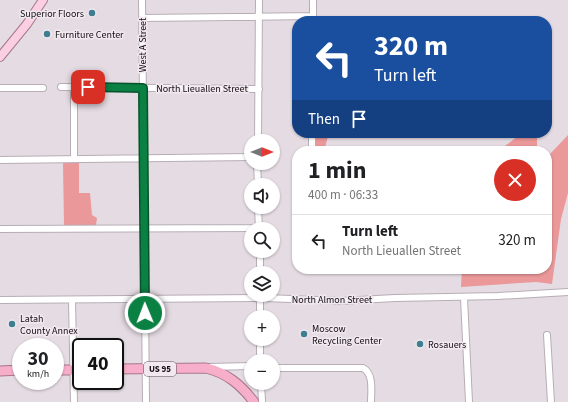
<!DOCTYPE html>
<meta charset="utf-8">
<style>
body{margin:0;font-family:"Source Sans 3",sans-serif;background:#f6f6f6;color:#202124;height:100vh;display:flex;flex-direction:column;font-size:15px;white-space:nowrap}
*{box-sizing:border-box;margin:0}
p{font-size:13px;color:#757577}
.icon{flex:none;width:22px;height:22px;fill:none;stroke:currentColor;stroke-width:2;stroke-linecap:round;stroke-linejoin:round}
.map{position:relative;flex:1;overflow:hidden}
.panel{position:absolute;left:292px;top:146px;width:260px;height:128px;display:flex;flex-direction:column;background:#fff;border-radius:16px;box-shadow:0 1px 3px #0004}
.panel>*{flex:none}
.guide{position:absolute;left:292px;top:16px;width:260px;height:122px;border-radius:16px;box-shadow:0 1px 3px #0004;background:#1a4fa0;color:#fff;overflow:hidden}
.needle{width:26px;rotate:90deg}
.fabs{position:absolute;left:244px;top:134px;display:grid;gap:8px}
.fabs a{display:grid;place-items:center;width:36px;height:36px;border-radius:50%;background:#fff;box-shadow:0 1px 3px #0004;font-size:20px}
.speed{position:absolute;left:12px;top:338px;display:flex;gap:8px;font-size:20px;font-weight:700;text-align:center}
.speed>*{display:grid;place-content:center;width:52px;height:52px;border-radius:50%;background:#fff;box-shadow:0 1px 3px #0004;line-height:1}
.speed small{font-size:10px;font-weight:400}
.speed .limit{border:2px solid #111;border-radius:6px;background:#fff;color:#111}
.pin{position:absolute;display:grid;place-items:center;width:34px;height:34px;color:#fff;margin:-17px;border-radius:8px;box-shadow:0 2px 6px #0006}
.me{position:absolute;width:44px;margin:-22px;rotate:359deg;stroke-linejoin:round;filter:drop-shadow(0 0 3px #0008)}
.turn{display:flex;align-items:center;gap:14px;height:84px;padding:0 16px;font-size:18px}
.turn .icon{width:52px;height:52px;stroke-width:2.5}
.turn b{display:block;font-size:28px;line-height:34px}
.then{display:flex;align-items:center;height:38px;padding:0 16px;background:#0003;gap:8px;font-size:15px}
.round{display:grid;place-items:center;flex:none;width:42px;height:42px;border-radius:21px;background:#f6f6f6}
.headline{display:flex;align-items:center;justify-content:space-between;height:68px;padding:0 16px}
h1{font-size:24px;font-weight:700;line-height:30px}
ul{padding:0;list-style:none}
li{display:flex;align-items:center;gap:12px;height:52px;padding:0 16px;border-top:1px solid #e0e0e0}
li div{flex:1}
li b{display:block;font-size:15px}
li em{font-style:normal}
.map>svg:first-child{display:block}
</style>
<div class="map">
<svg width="568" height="402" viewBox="0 0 568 402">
<rect width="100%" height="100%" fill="#e5dce3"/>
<path fill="#ea9899" d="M312 133H329L324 151H312Z
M522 133H537V151H504L505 146Z
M568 135V193L561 219 552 284 536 282 461 287 462 269H547V168L550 165V154Z
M63 162H79V193H90L92 215 97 218 96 225 64 226Z"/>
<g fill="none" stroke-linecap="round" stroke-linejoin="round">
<g stroke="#b7aeb5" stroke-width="8">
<path id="minor" d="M142 0 146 402
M142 18 313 16
M313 21V0
M61 87 259 89
M74 87V159
M0 88H43
M258 141 259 0
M312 151V133
M0 160 251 157
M257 163 258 185
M258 207 259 229
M0 229 259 228
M260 251V273
M464 298 469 402
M0 300 265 298 341 301 395 298 498 296 568 292
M72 300 74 402
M260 317V295
M547 335 551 402
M260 339V361
M209 367 251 366
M273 368H363C374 374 371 391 371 402
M261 383 262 401"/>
</g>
<g stroke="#a77789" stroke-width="10">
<path id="major" d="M0 57 27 24 43 0"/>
</g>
<g stroke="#a77789" stroke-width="11">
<path id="highway" d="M115 369 206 368C227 373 241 385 254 402
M55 370H81
M0 371 21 370"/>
</g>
<use href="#minor" stroke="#fff" stroke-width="6"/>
<use href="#major" stroke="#facfdf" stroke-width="8"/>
<use href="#highway" stroke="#f7afc9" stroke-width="9"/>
</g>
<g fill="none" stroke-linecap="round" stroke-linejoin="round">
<g stroke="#07532c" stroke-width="10">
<path id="route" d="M88 87 143 88 145 313"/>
</g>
<use href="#route" stroke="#0b8043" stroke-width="7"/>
</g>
<g fill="#3d7f91" stroke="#f2e9f0" stroke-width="1.5">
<circle cx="92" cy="13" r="4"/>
<circle cx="47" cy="34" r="4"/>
<circle cx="12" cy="324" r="4"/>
<circle cx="304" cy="334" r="4"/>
<circle cx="420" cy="344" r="4"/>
</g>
<g text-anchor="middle" stroke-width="3" stroke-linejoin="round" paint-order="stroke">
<rect fill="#f2e9f0" stroke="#565155" stroke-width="1" x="144" y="362" width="32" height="14" rx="3"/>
<g font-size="9" font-weight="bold" fill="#131012">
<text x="160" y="372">US 95</text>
</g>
<g font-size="10" fill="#131012" stroke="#f2e9f0" text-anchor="start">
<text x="84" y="17" text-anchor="end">Superior Floors</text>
<text x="55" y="38">Furniture Center</text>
<text x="20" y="322">Latah<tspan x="20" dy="12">County Annex</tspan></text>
<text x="312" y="332">Moscow<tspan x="312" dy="12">Recycling Center</tspan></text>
<text x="428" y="348">Rosauers</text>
</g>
<g font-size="10" fill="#131012" stroke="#f2e9f0">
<text transform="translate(142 45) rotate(-90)" y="4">West A Street</text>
<text x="202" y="92">North Lieuallen Street</text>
<text x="332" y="303">North Almon Street</text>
</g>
</g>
</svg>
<div class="fabs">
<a><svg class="needle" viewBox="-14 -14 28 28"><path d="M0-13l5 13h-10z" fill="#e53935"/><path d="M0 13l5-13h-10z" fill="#757577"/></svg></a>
<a><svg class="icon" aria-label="sound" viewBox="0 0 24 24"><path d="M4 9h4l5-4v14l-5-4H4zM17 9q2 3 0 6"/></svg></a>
<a><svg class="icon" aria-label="search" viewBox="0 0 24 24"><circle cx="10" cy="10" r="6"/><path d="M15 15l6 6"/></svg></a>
<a><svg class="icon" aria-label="layers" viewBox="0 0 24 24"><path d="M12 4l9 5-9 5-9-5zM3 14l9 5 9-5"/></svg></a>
<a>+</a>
<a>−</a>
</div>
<div class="speed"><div>30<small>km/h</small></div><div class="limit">40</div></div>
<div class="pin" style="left:88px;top:87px;background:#d93025"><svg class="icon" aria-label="arrive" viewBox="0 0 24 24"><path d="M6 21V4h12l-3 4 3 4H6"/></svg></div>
<svg class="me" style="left:145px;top:313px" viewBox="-20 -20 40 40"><circle r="17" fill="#0b8043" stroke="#fff" stroke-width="3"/><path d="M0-11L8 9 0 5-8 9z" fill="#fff"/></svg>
<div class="guide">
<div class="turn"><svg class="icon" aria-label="left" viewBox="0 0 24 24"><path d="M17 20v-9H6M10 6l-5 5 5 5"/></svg><div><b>320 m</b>Turn left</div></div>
<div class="then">Then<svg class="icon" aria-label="arrive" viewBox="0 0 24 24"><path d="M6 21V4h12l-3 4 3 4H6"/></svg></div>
</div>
<section class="panel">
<div class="headline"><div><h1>1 min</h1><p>400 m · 06:33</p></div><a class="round" style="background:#d93025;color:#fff"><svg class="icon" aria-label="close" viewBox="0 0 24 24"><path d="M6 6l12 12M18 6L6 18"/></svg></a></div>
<ul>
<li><svg class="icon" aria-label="left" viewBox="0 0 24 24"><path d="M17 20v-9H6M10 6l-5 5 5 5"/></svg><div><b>Turn left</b><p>North Lieuallen Street</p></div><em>320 m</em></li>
</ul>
</section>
</div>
